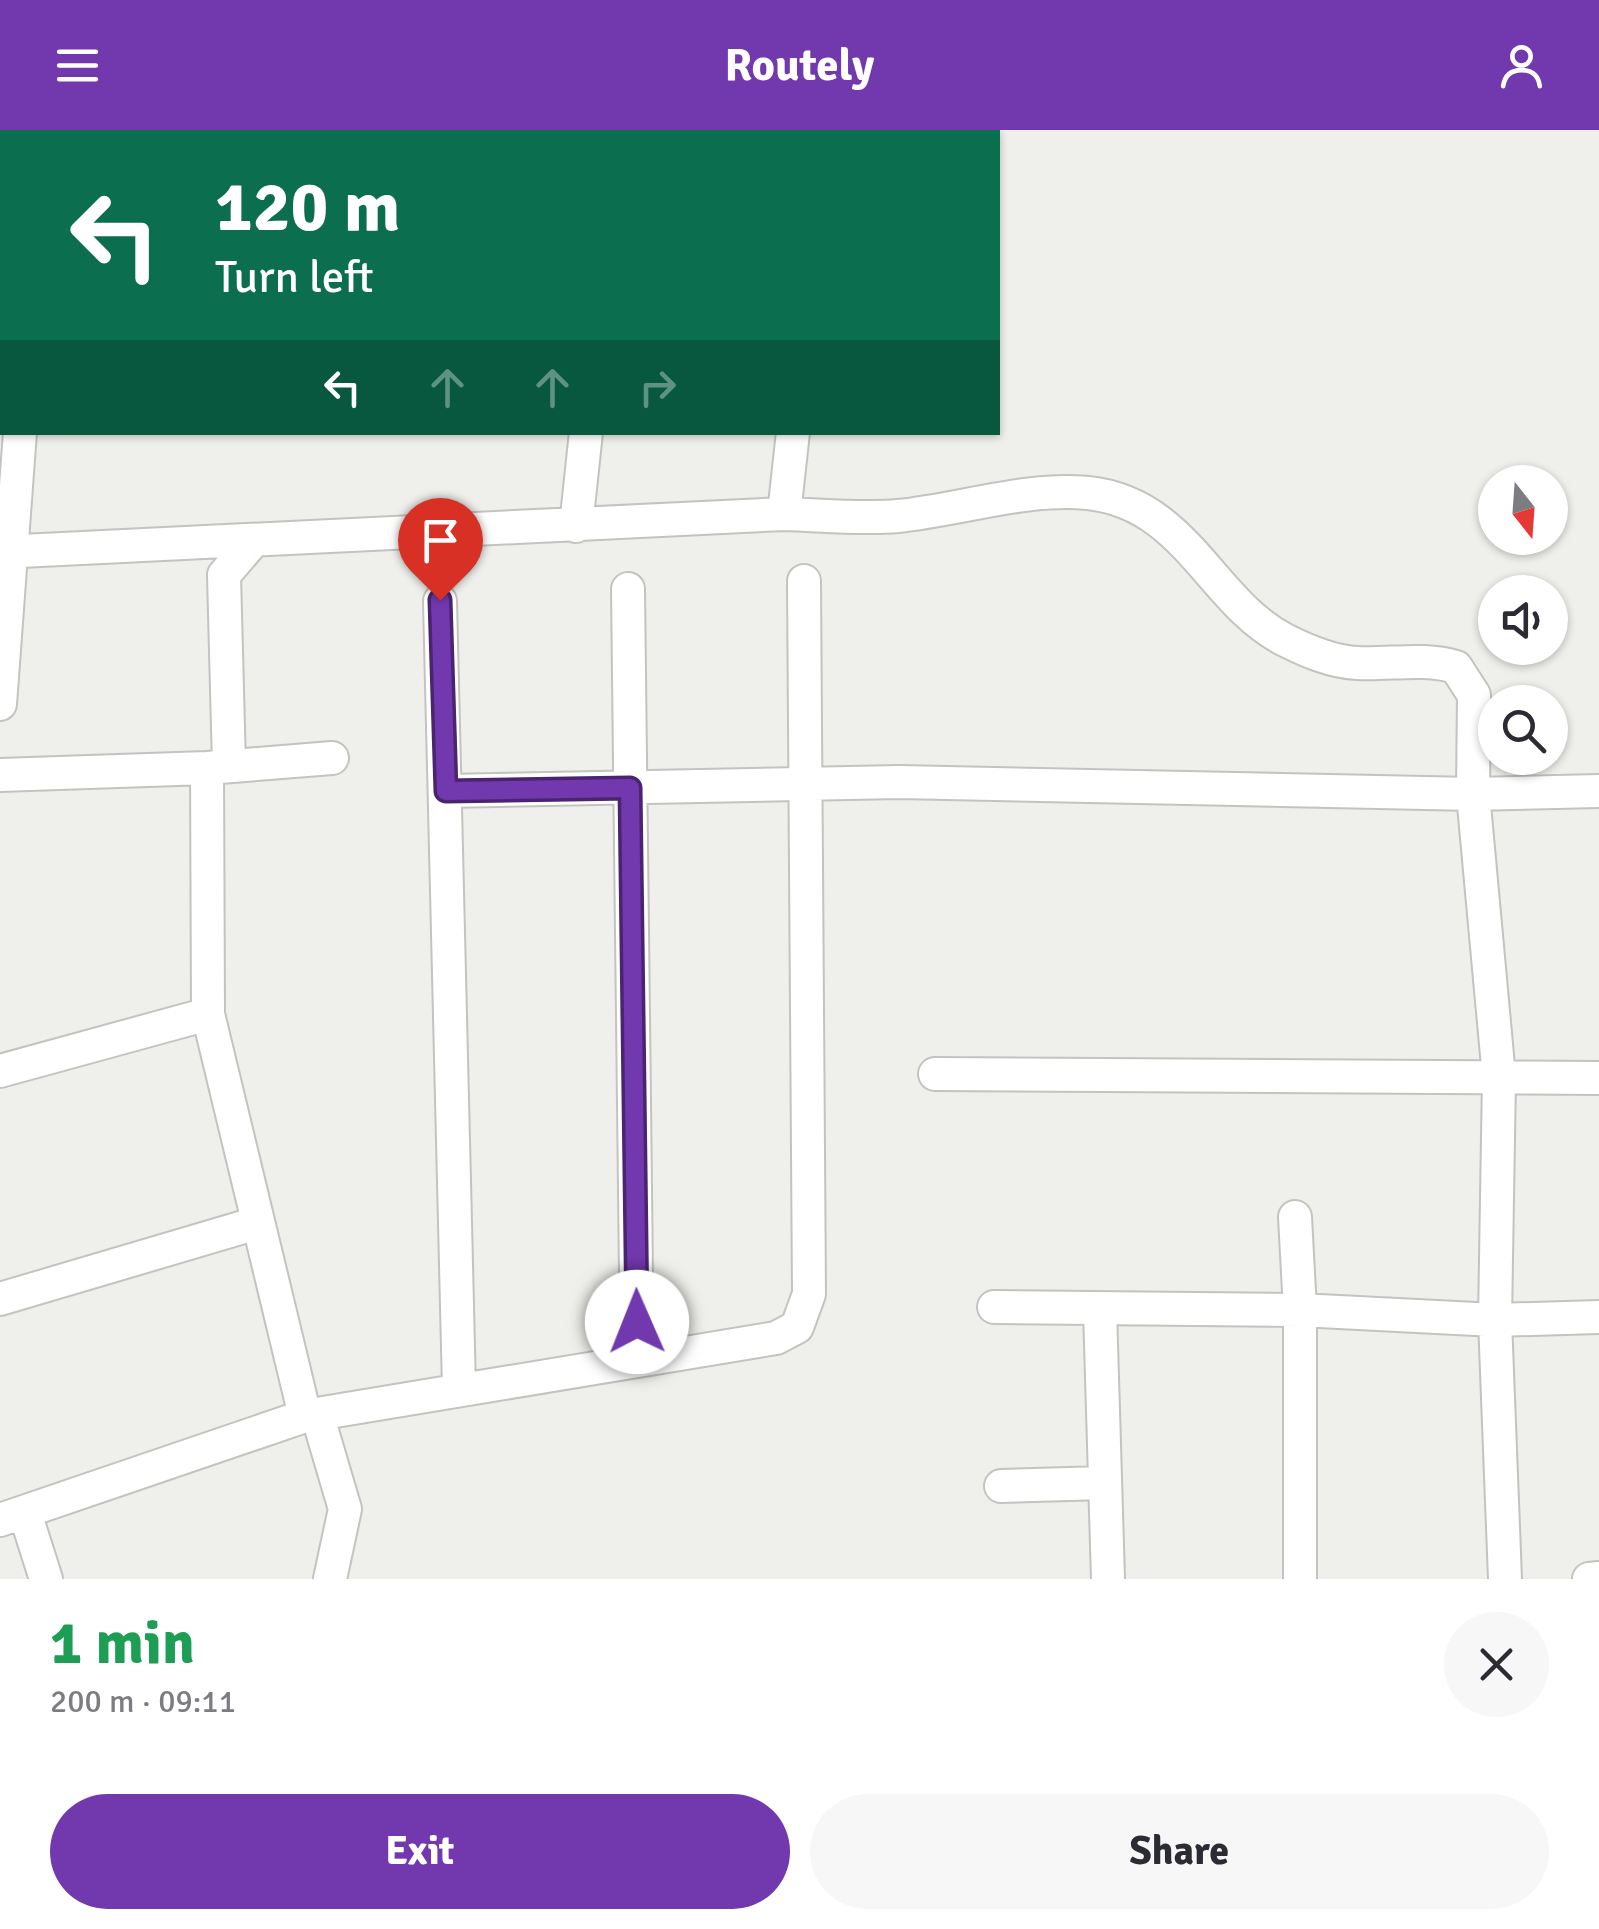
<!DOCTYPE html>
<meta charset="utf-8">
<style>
body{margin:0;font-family:Signika,sans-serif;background:#f7f7f7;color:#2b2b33;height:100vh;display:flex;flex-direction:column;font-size:38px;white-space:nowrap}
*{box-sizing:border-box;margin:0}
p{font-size:32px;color:#7c7c81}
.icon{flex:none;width:55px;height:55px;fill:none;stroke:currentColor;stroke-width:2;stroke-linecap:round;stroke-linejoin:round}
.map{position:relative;height:1449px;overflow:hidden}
.panel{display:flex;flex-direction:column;background:#fff;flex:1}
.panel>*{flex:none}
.top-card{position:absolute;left:0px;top:0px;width:1000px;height:305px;box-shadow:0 2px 8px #0004;background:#0b6e4f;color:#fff;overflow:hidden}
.needle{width:65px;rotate:163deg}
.fabs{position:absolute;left:1478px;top:335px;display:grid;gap:20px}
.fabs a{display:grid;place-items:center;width:90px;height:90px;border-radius:50%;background:#fff;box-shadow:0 2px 8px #0004;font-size:50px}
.pin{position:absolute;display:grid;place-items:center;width:85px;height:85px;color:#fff;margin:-102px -42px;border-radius:50% 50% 50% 0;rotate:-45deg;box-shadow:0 0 10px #0007}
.pin .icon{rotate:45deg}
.me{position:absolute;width:110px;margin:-55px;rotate:359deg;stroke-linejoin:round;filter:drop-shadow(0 0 8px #0008)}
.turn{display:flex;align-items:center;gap:35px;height:210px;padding:0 50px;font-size:45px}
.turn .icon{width:130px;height:130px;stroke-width:2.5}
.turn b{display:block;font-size:70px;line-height:85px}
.lanes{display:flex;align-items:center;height:95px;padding:0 50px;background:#0003;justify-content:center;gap:50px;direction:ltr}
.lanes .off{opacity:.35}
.round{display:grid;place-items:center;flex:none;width:105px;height:105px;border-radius:52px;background:#f7f7f7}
.summary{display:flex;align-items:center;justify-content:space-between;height:170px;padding:0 50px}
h1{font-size:60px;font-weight:800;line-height:75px;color:#1e9e55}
.cta{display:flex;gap:20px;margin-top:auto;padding:20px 50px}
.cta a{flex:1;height:115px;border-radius:60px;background:#7238ae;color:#fff;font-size:40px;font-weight:800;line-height:115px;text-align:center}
.cta a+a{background:#f7f7f7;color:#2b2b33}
header{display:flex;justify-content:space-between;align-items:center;height:130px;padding:0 50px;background:#7238ae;color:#fff;font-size:45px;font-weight:800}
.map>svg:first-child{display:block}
</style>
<header><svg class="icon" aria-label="menu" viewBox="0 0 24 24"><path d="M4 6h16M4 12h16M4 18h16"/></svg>Routely<svg class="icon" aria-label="person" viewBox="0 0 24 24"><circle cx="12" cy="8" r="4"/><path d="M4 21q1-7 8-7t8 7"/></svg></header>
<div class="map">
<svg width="1599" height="1449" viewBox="0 0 1599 1449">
<rect width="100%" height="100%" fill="#efefeb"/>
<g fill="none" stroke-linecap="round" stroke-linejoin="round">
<g stroke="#c3c3bf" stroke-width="36">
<path id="minor" d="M32 2V0
M264 2V0
M610 2V0
M829 2V0
M784 384 793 302
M576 396 586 302
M0 422 784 384C821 385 861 389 898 386 960 380 1025 357 1088 363 1186 373 1211 472 1285 510 1307 521 1332 532 1357 533 1390 535 1423 527 1456 537L1474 565 1473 664 1499 947 1495 1190 1505 1449
M628 459 637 1230
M440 471 459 1259
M0 574 20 302
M229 636 224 445 254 410
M207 638 208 884
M0 645 207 638 332 628
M446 661 899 652 1473 664 1599 661
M0 941 208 884 305 1286 776 1208 797 1197 809 1164 804 451
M935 944 1599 948
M1295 1087 1300 1180V1449
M0 1169 257 1093
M994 1177 1300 1180 1495 1190 1599 1187
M1100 1180 1108 1449
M317 1284 345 1379 330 1449
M1001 1356 1105 1353
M25 1383 46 1449
M0 1390 305 1286
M1589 1449 1599 1448"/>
</g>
<use href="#minor" stroke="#fff" stroke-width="32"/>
</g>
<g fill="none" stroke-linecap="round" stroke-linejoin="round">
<g stroke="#4a2471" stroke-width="25">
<path id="route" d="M440 470 446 661 630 658 637 1192"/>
</g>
<use href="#route" stroke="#7238ae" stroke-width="18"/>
</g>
</svg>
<div class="fabs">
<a><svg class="needle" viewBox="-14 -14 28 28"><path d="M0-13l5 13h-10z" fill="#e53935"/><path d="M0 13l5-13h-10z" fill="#7c7c81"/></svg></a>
<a><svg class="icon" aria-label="sound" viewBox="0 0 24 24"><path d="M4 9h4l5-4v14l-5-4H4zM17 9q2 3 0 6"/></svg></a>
<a><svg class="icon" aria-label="search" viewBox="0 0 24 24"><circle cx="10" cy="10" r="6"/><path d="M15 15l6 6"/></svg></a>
</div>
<div class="pin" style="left:440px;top:470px;background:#d93025"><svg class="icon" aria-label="arrive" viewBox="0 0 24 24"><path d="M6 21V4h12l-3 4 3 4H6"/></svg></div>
<svg class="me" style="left:637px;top:1192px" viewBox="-20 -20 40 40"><circle r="19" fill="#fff"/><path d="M0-13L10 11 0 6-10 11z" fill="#7238ae"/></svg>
<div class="top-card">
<div class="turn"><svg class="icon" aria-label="left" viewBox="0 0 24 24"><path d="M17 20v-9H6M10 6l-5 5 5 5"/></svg><div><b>120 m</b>Turn left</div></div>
<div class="lanes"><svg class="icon" aria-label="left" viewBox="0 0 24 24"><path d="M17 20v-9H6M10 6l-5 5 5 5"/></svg><svg class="icon off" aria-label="ahead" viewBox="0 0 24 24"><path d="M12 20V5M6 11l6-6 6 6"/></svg><svg class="icon off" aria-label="ahead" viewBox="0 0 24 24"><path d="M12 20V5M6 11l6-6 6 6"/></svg><svg class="icon off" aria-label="right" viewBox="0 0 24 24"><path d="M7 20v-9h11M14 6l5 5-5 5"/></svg></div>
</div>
</div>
<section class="panel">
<div class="summary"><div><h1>1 min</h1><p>200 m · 09:11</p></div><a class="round"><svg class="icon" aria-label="close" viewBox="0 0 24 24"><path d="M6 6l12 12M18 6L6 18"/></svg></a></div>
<div class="cta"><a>Exit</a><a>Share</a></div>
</section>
